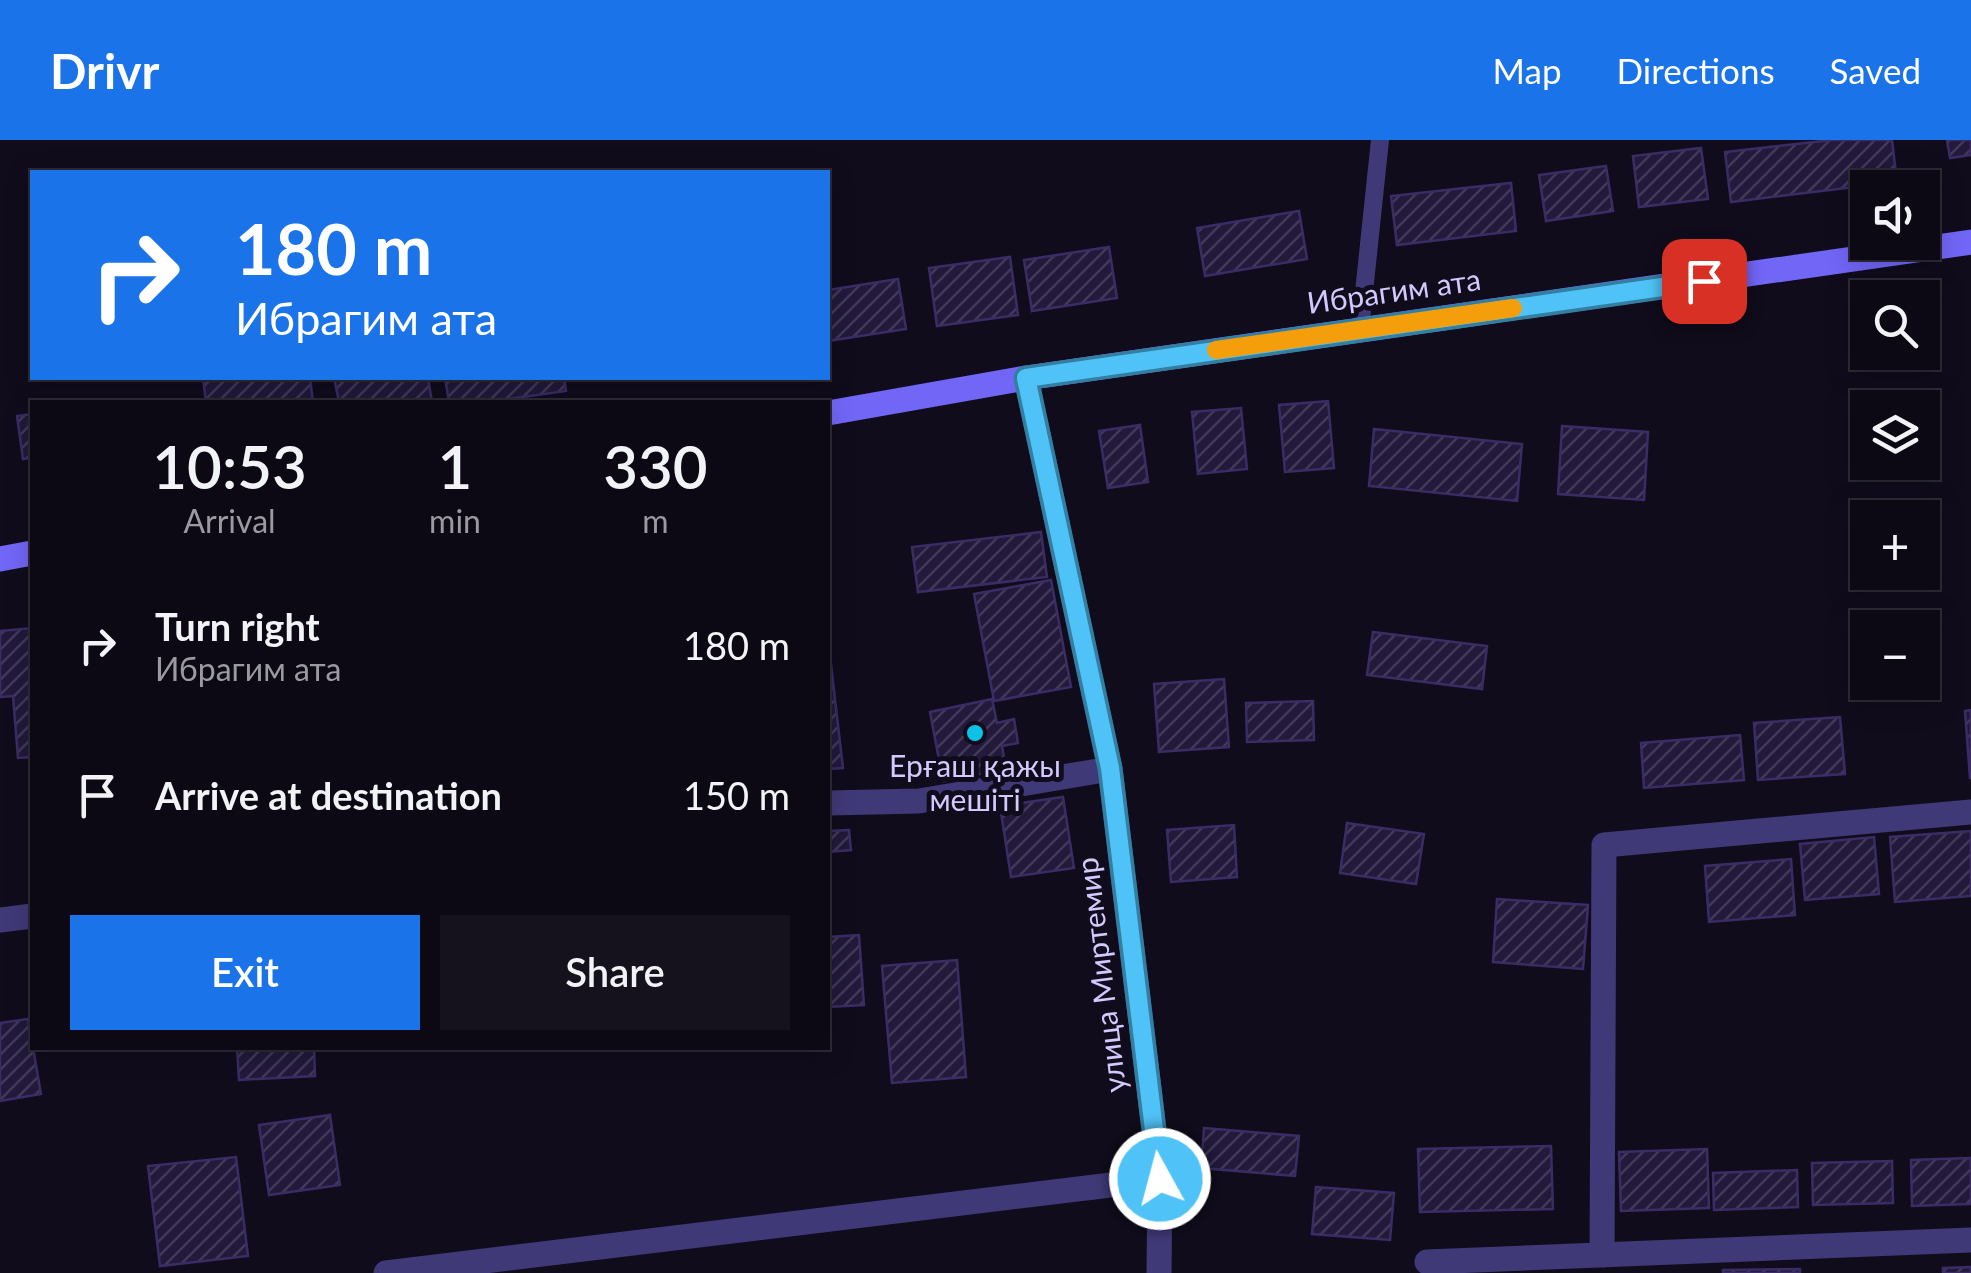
<!DOCTYPE html>
<meta charset="utf-8">
<style>
body{margin:0;font-family:Lato,sans-serif;background:#15121e;color:#f1f3f6;height:100vh;display:flex;flex-direction:column;font-size:38px;white-space:nowrap}
*{box-sizing:border-box;margin:0}
p{font-size:32px;color:#9a9aa0}
.icon{flex:none;width:55px;height:55px;fill:none;stroke:currentColor;stroke-width:2;stroke-linecap:round;stroke-linejoin:round}
.map{position:relative;flex:1;overflow:hidden}
.details{position:absolute;left:30px;top:260px;width:800px;height:650px;display:flex;flex-direction:column;background:#0c0915;border-radius:0px;box-shadow:0 5px 25px #0003,0 0 0 2px #2c2a34}
.details>*{flex:none}
.banner{position:absolute;left:30px;top:30px;width:800px;height:210px;border-radius:0px;box-shadow:0 5px 25px #0003,0 0 0 2px #2c2a34;background:#1a73e8;color:#fff;overflow:hidden}
.controls{position:absolute;left:1850px;top:30px;display:grid;gap:20px}
.controls a{display:grid;place-items:center;width:90px;height:90px;border-radius:0px;background:#0c0915;box-shadow:0 5px 25px #0003,0 0 0 2px #2c2a34;font-size:50px}
.pin{position:absolute;display:grid;place-items:center;width:85px;height:85px;color:#fff;margin:-42px;border-radius:20px;box-shadow:0 5px 15px #0006}
.me{position:absolute;width:110px;margin:-55px;rotate:353deg;stroke-linejoin:round;filter:drop-shadow(0 0 8px #0008)}
.turn{display:flex;align-items:center;gap:35px;height:210px;padding:0 40px;font-size:45px}
.turn .icon{width:130px;height:130px;stroke-width:2.5}
.turn b{display:block;font-size:70px;line-height:85px}
.eta{display:flex;justify-content:space-evenly;align-items:center;height:170px;text-align:center}
.eta b{font-size:60px;font-weight:600;line-height:70px}
.cta{display:flex;gap:20px;margin-top:auto;padding:20px 40px}
.cta a{flex:1;height:115px;border-radius:0px;background:#1a73e8;color:#fff;font-size:40px;font-weight:600;line-height:115px;text-align:center}
.cta a+a{background:#15121e;color:#f1f3f6}
ul{padding:0;list-style:none}
li{display:flex;align-items:center;gap:30px;height:150px;padding:0 40px}
li div{flex:1}
li b{display:block;font-size:38px}
li em{font-style:normal}
header{display:flex;align-items:center;gap:60px;box-sizing:border-box;height:140px;padding:0 50px;background:#1a73e8;color:#fff}
header strong{font-size:48px}
nav{display:flex;gap:55px;margin-inline-start:auto;font-size:35px}
.map>svg:first-child{display:block}
</style>
<header>
<strong>Drivr</strong>
<nav><a>Map</a><a>Directions</a><a>Saved</a></nav>
</header>
<div class="map">
<svg width="1971" height="1133" viewBox="0 0 1971 1133">
<defs>
<pattern id="building-hatch" width="6" height="6" patternUnits="userSpaceOnUse" patternTransform="scale(2.5)"><rect width="6" height="6" fill="#22193b"/><path d="M-1 1l2-2M0 6l6-6M5 7l2-2" fill="none" stroke="#413958"/></pattern>
</defs>
<rect width="100%" height="100%" fill="#100c1c"/>
<path fill="url(#building-hatch)" stroke="#3b2c66" stroke-width="2.5" d="M1832 0H1892L1897 42 1731 62 1725 12Z
M1947 0H1971V15L1950 18Z
M1701 8 1708 59 1639 67 1633 16Z
M1606 26 1613 71 1546 81 1539 35Z
M1511 43 1516 91 1397 105 1391 56Z
M1299 71 1307 119 1205 136 1197 88Z
M1109 107 1117 158 1032 171 1024 120Z
M1010 117 1018 175 937 186 929 128Z
M898 139 906 189 828 201V150Z
M203 238H310L313 262H206Z
M334 238H428L432 262H339Z
M445 238H564L566 251 487 262H449Z
M1328 261 1334 328 1285 332 1279 265Z
M1241 268 1247 329 1198 334 1192 272Z
M32 274V318L23 319 17 276Z
M1140 285 1148 342 1108 348 1099 291Z
M1562 286 1648 292 1644 360 1558 354Z
M1374 289 1522 304 1517 361 1369 346Z
M1041 392 1047 437 918 452 912 407Z
M1051 440 1071 547 994 561 974 454Z
M32 488V617L18 618 13 556 0 557V491Z
M1373 492 1487 506 1482 549 1367 535Z
M828 499 843 628 828 629Z
M1224 539 1229 607 1159 612 1154 544Z
M992 559 997 583 1014 579 1018 603 1002 606 1006 629 943 641 930 572Z
M1313 561 1314 600 1247 602 1246 563Z
M1971 570V638H1970L1965 571Z
M1840 577 1845 634 1758 640 1754 583Z
M1740 595 1744 640 1644 648 1641 603Z
M1063 657 1074 728 1011 737 1000 666Z
M1347 683 1424 694 1416 744 1340 733Z
M1234 685 1237 737 1171 742 1167 690Z
M849 690 851 710 828 712V691Z
M1971 691V756L1895 762 1890 697Z
M1874 697 1879 754 1805 760 1800 704Z
M1791 719 1795 775 1709 782 1705 726Z
M1497 759 1588 765 1583 829 1493 822Z
M859 795 864 865 828 867V797Z
M957 820 966 937 892 943 882 826Z
M28 879 41 954 0 961V883Z
M237 908H314L315 936 239 940Z
M330 975 340 1045 269 1055 259 985Z
M1204 988 1299 996 1295 1036 1201 1028Z
M1551 1006 1553 1069 1420 1072 1418 1009Z
M1707 1009 1709 1068 1621 1071 1619 1012Z
M236 1017 248 1116 160 1126 148 1026Z
M1971 1018V1064L1912 1066 1911 1020Z
M1892 1021 1893 1063 1813 1065 1812 1023Z
M1797 1030 1798 1067 1714 1070 1713 1033Z
M1316 1047 1394 1053 1390 1100 1312 1094Z
M1971 1127V1133H1943V1128Z
M1800 1129V1133H1723V1130Z"/>
<g fill="none" stroke-linecap="round" stroke-linejoin="round">
<path stroke="#403978" stroke-width="18" d="M1360 190 1380 0"/>
<path stroke="#403978" stroke-width="25" d="M1026 238 1110 629 1160 1039 1159 1133
M828 663 919 661 1110 629
M0 780 32 776
M1602 1115 1604 705 1971 672
M1427 1122 1971 1100
M386 1133 1160 1039"/>
<path stroke="#7266f7" stroke-width="25" d="M828 273 1026 238 1971 102
M0 419 32 413"/>
</g>
<g fill="none" stroke-linecap="round" stroke-linejoin="round">
<g stroke="#337fa1" stroke-width="25">
<path id="route" d="M1160 1039 1110 628 1026 238 1704 141"/>
</g>
<use href="#route" stroke="#4fc3f7" stroke-width="18"/>
<path stroke="#f59e0b" stroke-width="18" d="M1216 210 1513 168"/>
</g>
<circle fill="#0cc2e5" stroke="#100c1c" stroke-width="4" cx="975" cy="593" r="10"/>
<g text-anchor="middle" stroke-width="10" stroke-linejoin="round" paint-order="stroke">
<g font-size="30" fill="#d2c9fc" stroke="#100c1c">
<text transform="translate(1394 152) rotate(-8)" y="10">Ибрагим ата</text>
<text transform="translate(1102 835) rotate(-97)" y="10">улица Миртемир</text>
</g>
<g font-size="30" fill="#d2c9fc" stroke="#100c1c">
<text x="975" y="637">Ерғаш қажы<tspan x="975" dy="34">мешіті</tspan></text>
</g>
</g>
</svg>
<div class="controls">
<a><svg class="icon" aria-label="sound" viewBox="0 0 24 24"><path d="M4 9h4l5-4v14l-5-4H4zM17 9q2 3 0 6"/></svg></a>
<a><svg class="icon" aria-label="search" viewBox="0 0 24 24"><circle cx="10" cy="10" r="6"/><path d="M15 15l6 6"/></svg></a>
<a><svg class="icon" aria-label="layers" viewBox="0 0 24 24"><path d="M12 4l9 5-9 5-9-5zM3 14l9 5 9-5"/></svg></a>
<a>+</a>
<a>−</a>
</div>
<div class="pin" style="left:1704px;top:141px;background:#d93025"><svg class="icon" aria-label="arrive" viewBox="0 0 24 24"><path d="M6 21V4h12l-3 4 3 4H6"/></svg></div>
<svg class="me" style="left:1160px;top:1039px" viewBox="-20 -20 40 40"><circle r="17" fill="#4fc3f7" stroke="#fff" stroke-width="3"/><path d="M0-11L8 9 0 5-8 9z" fill="#fff"/></svg>
<div class="banner">
<div class="turn"><svg class="icon" aria-label="right" viewBox="0 0 24 24"><path d="M7 20v-9h11M14 6l5 5-5 5"/></svg><div><b>180 m</b>Ибрагим ата</div></div>
</div>
<section class="details">
<div class="eta">
<div><b>10:53</b><p>Arrival</p></div>
<div><b>1</b><p>min</p></div>
<div><b>330</b><p>m</p></div>
</div>
<ul>
<li><svg class="icon" aria-label="right" viewBox="0 0 24 24"><path d="M7 20v-9h11M14 6l5 5-5 5"/></svg><div><b>Turn right</b><p>Ибрагим ата</p></div><em>180 m</em></li>
<li><svg class="icon" aria-label="arrive" viewBox="0 0 24 24"><path d="M6 21V4h12l-3 4 3 4H6"/></svg><div><b>Arrive at destination</b></div><em>150 m</em></li>
</ul>
<div class="cta"><a>Exit</a><a>Share</a></div>
</section>
</div>
